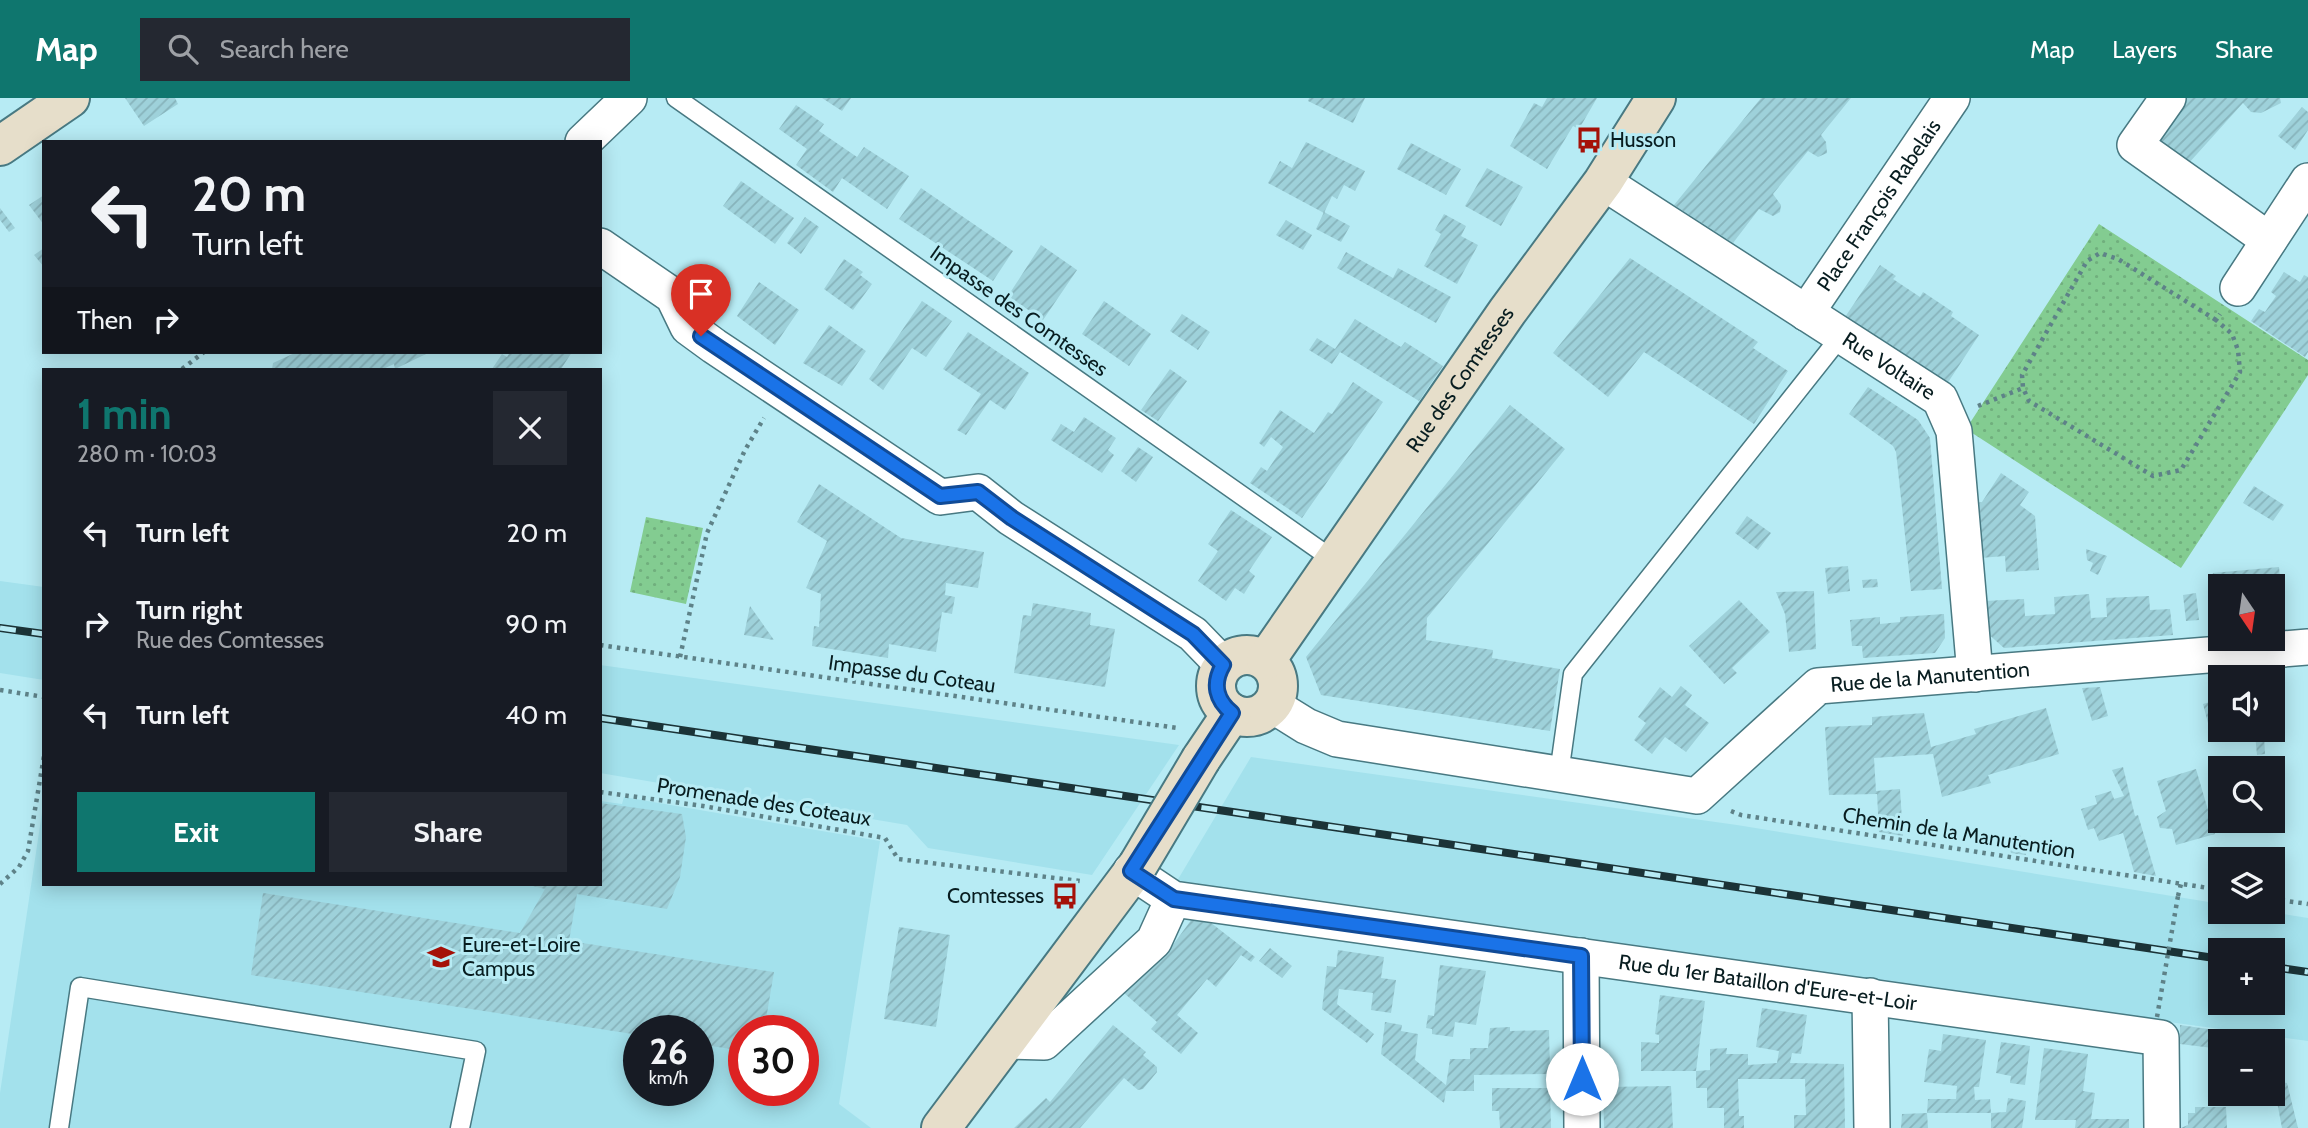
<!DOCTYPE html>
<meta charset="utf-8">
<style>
body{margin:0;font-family:Cabin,sans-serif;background:#242831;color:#f1f3f6;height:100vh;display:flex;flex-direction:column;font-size:26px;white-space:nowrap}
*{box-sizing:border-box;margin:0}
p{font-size:23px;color:#9ea1a6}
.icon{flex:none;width:38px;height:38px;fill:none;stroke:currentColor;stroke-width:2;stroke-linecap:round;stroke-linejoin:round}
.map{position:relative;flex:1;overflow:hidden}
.side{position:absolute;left:42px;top:270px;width:560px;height:518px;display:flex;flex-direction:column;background:#171b24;border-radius:0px;box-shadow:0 4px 18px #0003}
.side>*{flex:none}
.hud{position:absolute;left:42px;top:42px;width:560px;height:214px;border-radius:0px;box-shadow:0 4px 18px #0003;background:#171b24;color:#f1f3f6;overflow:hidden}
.needle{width:46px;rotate:167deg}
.controls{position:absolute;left:2208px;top:476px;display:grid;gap:14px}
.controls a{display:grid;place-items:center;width:77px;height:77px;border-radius:0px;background:#171b24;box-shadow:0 4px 18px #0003;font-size:35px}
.speed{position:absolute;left:623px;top:917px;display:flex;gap:14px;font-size:35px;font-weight:700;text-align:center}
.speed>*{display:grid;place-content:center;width:91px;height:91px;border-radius:50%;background:#171b24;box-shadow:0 4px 18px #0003;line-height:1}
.speed small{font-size:18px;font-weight:400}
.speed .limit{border:10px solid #d22;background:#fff;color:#111}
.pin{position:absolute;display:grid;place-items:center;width:60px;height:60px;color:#fff;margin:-72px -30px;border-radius:50% 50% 50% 0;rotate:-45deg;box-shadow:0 0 7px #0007}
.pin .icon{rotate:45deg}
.me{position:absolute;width:77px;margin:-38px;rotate:0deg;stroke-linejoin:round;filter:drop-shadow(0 0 5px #0008)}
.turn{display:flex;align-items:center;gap:24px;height:147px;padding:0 35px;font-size:32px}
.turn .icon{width:91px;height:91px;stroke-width:2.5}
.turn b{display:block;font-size:49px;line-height:60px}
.then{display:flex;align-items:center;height:66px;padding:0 35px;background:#0003;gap:14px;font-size:26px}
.round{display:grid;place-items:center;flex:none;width:74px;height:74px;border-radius:0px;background:#242831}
.head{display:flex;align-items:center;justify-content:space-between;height:119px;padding:0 35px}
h1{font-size:42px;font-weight:800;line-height:52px;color:#0f766e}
.action{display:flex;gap:14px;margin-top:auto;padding:14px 35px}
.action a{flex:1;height:80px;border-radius:0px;background:#0f766e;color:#fff;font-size:28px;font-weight:800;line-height:80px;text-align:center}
.action a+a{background:#242831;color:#f1f3f6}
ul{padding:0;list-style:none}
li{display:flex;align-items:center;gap:21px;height:91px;padding:0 35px}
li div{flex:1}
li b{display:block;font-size:26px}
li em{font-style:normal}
header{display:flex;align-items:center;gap:42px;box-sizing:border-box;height:98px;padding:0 35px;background:#0f766e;color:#fff}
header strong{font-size:33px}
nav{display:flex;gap:38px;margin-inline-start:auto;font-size:24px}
.search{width:490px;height:63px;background:#242831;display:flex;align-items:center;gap:18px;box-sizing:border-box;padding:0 24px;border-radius:0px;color:#9ea1a6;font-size:26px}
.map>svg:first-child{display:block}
</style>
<header>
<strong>Map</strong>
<div class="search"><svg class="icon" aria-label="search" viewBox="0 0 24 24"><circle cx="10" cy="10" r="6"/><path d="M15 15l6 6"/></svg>Search here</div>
<nav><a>Map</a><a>Layers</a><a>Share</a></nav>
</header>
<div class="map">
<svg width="2308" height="1030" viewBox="0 0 2308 1030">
<defs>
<pattern id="park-dots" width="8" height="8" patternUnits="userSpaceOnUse" patternTransform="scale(1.75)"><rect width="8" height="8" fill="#83cc91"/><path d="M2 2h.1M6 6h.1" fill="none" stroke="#70af7d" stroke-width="1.8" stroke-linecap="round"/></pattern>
<pattern id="building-hatch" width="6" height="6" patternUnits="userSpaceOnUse" patternTransform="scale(1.75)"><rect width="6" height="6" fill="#9ed1da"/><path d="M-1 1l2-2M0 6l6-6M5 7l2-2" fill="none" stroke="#87b3bb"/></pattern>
</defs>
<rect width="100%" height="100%" fill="#b7ebf4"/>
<path fill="#a3e1ec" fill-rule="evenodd" d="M0 483 44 489V582L0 575Z
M600 567 1179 647 1092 777 928 750 907 727 600 675Z
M1251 659 1737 727 2221 806V814H2270L2308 820V943L1174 788ZM2221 852H2273V905H2221Z
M624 699 880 743 839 1006 871 1030H0V995L44 701V786H600V703L622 706ZM639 933H698V992H639ZM744 933H803V992H744Z"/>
<path fill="url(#park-dots)" d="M2099 126 2308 262V277L2181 470 1966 331Z
M646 419 703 430 686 506 630 494Z"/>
<path fill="url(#building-hatch)" d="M125 0H175L178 6 144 28Z
M822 0H851L842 13Z
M1309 0H1365L1353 25 1308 3Z
M1547 0H1597L1579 31 1573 28 1547 71 1510 48 1534 5 1542 9Z
M1761 0H1851L1821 37 1826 44 1827 55 1818 59 1808 53 1773 96 1781 107 1780 114 1773 118 1759 111 1733 145 1674 107Z
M2187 0H2280L2281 5 2261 15 2251 14 2243 5 2188 66 2153 44Z
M796 7 824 26 819 33 857 59 864 49 909 78 887 111 842 80 833 94 796 67 807 51 779 31Z
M2302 9 2308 14V32L2295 52 2278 38Z
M1306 44 1365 73 1355 93 1344 87 1337 101 1332 98 1324 115 1268 85 1280 63 1292 70Z
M1411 45 1461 71 1446 97 1397 71Z
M1487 70 1523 89 1501 128 1465 108Z
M741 83 794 120 775 146 723 108Z
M921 90 1013 153 993 183 899 121Z
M44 97V127L29 107Z
M0 110 15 130 9 134 0 122Z
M1324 114 1350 128 1341 144 1316 131Z
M1444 116 1466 128 1461 138 1478 147 1457 186 1424 168 1441 136 1435 132Z
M805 119 819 129 801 156 787 145Z
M1286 122 1312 137 1303 152 1276 137Z
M1041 147 1077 172 1043 222 1008 198Z
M44 150V169L34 157Z
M1346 154 1393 180 1398 170 1451 199 1436 225 1337 170Z
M1630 160 1758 244 1753 250 1788 273 1754 326 1644 254 1608 299 1553 255Z
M844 161 863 174 860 177 872 186 853 212 824 191Z
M1880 167 1896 178 1893 181 1920 199 1923 194 1953 214 1951 218 1979 237 1947 286 1845 219Z
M2284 174 2300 184 2304 177 2308 179V254L2305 259 2251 223 2259 211 2265 214 2276 198 2271 194Z
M759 184 799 212 775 247 737 218Z
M922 203 952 223 926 259 912 250 883 292 869 281Z
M1104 203 1151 236 1129 268 1082 236Z
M1182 216 1210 234 1198 252 1170 233Z
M1355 221 1401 249 1405 244 1443 268 1419 303 1340 254 1332 266 1309 252 1317 240 1335 251Z
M829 227 866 253 842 288 803 265Z
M968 234 1029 275 1005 312 990 302 966 337 957 332 981 296 943 271Z
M297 254H425L426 256 395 271 394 266 383 271H272L273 265Z
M510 254H572L561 271H492L502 256 507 259Z
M1170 271 1187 283 1158 323 1141 312Z
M1353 284 1383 304 1302 420 1250 385 1261 369 1267 373 1283 349 1271 339 1264 349 1259 345 1280 312 1314 335 1328 314 1332 316Z
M1868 289 1918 322 1930 340 1942 491 1911 493 1896 354 1893 348 1849 316Z
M1510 307 1565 351 1427 520 1426 542 1493 552 1492 560 1560 571 1550 633 1321 597 1306 559Z
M1084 319 1116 340 1108 352 1114 357 1102 375 1051 342 1061 326 1074 334Z
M1138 349 1153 359 1136 384 1121 373Z
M2001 375 2029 394 2020 407 2035 418 2039 472 2006 474 2005 458 1980 460 1976 405 1982 404Z
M819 386 901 440 984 454 978 490 946 485 945 497 955 499 952 516 942 514 936 554 889 546 888 560 812 548 814 528 819 529 821 496 806 490 827 443 797 424Z
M2254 388 2284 407 2273 423 2243 405Z
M1231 412 1272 439 1249 473 1255 478 1244 496 1235 490 1226 503 1198 483 1218 453 1208 446Z
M1747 418 1771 435 1758 452 1735 435Z
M2086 451 2107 458 2098 477 2090 473 2093 465 2087 462Z
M1848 468 1850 493 1828 496 1825 470Z
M2279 469 2283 508 2273 509V488H2221V514L2209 515 2208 490 2213 475Z
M1877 481 1878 489 1863 490 1862 482Z
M1814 493 1816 551 1789 554 1785 516 1776 494Z
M2196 495 2199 522 2186 523 2183 497Z
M2089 496 2091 520 2107 519 2106 500 2149 498 2150 512 2170 511 2173 537 2004 550 1986 534 1984 503 2024 501 2025 518 2055 516 2054 499Z
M1739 502 1770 534 1732 570 1737 575 1724 586 1689 548Z
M1033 505 1091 515 1090 527 1115 531 1105 589 1014 575 1023 517 1031 518Z
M750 508 774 542 744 537Z
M1944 516 1945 540 1935 555 1863 560 1862 548H1852L1850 522 1880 519V526L1900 524V519Z
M1681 588 1692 597 1685 607 1709 625 1686 654 1665 639 1652 656 1634 642 1646 625 1638 619 1660 589 1672 599Z
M2100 589 2108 618 2092 623 2082 590Z
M2281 596 2284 634 2264 636 2265 656 2257 657 2255 636 2228 638V632H2273V597Z
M2216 602 2221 630 2210 633 2203 606Z
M2046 610 2059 656 1988 677 1991 685 1942 699 1933 656 1874 660 1876 693 1900 691 1903 738 1879 734 1877 696 1829 697 1825 629 1872 627V619L1924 615 1931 649 1976 636 1974 631Z
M2123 669 2135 718 2138 717 2156 778 2134 774 2123 735 2099 743 2094 730 2088 732 2081 711 2097 706 2095 698 2111 693 2114 701 2124 698 2112 672Z
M2196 671 2215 736 2176 747 2172 731 2160 730 2157 719 2166 713 2157 683Z
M600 705 682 716 686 739 680 779 667 811 577 796 569 843 774 874 764 933H744V953L698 946V933H639V937L251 877 263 795 520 835 545 791 525 786H600Z
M2020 737 2026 757 2011 755 2007 741Z
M1197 814 1255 859 1251 864 1241 857 1216 889 1207 881 1177 917 1198 935 1181 956 1151 931 1157 924 1124 895 1170 851Z
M899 829 950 837 936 929 884 921Z
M1270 850 1292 868 1282 880 1259 863Z
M1338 852 1384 859 1381 880 1396 882 1391 915 1371 912 1373 895 1339 891 1337 906 1374 936 1367 945 1322 911 1327 868 1336 869Z
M1440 867 1486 873 1476 927 1455 924 1453 939 1432 936V931L1426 930 1428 917 1434 918Z
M1660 897 1705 903 1696 973H1641V944L1659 945V937L1655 936Z
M1762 910 1807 917 1801 956 1792 955 1790 965 1844 966 1845 1030H1794V1017H1806L1805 981H1738L1739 1018H1744V1030H1724V1010H1707V990H1696V973L1710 972V951L1727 950 1726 956H1748V967L1777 965 1779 953 1756 949Z
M1385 924 1402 927 1401 933 1418 936 1415 962 1446 987 1450 961H1470V950H1488L1490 930 1510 929V933L1549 932 1550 976 1474 977V993H1446L1444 1005 1381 956Z
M1113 927 1146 954 1143 957 1157 969V974L1143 991 1138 992 1124 980 1080 1030H1014L1046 1000 1050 1004Z
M2180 927 2215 932 2213 950 2180 946Z
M1943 936 1986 942 1979 989H1974L1975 1002 1990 1001 1991 1015H1927L1928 1001H1956L1957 988 1924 984 1929 951 1941 953Z
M2001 944 2030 948 2025 987 2010 985 2011 978 1996 975Z
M2044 950 2088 956 2083 993 2095 995 2091 1021H2129V1030H2075L2076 1022H2035Z
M2273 983 2287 985 2298 1030H2282Z
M1671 988 1673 1030H1604L1603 989Z
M1492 990H1550L1551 1030H1500L1499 1013H1492Z
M2008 1000 2026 1003 2022 1030H1991V1015L2006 1014Z
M2195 1009H2226L2227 1030H2181L2188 1027V1015H2195Z
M1927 1015 1928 1030H1901L1902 1016Z"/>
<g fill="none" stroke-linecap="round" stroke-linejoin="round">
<g stroke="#487982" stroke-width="21">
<path id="lane" d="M676 0 1335 463
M1559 676 1573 576 1841 238
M59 1030 80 889 476 953 460 1030"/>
</g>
<g stroke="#487982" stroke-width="38">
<g id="street">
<path d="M2168 0 2135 47 2269 142"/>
<path d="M583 44 629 0"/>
<path id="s1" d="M1603 84 1940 301 1954 333 1975 576"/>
<path d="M600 148 673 198 688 229 714 248 940 399 978 394 1011 420 1193 536 1223 567"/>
<path d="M2238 190 2308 83"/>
<path id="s2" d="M1806 215 1952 0"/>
<path id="s3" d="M1272 607 1306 628 1337 641 1697 698 1818 588 2308 549"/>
<path id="s4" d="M1131 773 1173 801 2161 940 2162 1030"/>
<path d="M1581 858 1582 1030"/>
<path d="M1870 898 1872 1030"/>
<path d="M1007 943 1044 944 1154 843 1173 801"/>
</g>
</g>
<g stroke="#487982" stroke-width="42">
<g id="secondary">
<path d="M0 48 70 0"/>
<circle cx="1247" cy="588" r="31"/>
<path id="s5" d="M1266 562 1507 214 1603 84 1656 0"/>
<path d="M1201 661 1232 615"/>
<path d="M941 1030 1138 767"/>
</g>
</g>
<path stroke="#5e8288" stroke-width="4.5" stroke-dasharray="3.5 5" stroke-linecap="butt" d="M2216 222 2118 161 2100 155 2087 163 2022 277 2023 290 2029 303 2153 378 2181 372 2240 274 2238 252 2232 236 2216 222 2220 216
M182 271 204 254
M1978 308 2023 290
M600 547 1177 630
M680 559 707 435 745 352 764 320
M0 592 44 599
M600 694 703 708 885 740 898 761 1080 783
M1731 713 1741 717 2221 792
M0 786 19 769 28 753 44 658
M2178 798 2181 786
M2273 801 2308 806"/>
<use href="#lane" stroke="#fff" stroke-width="18"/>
<use href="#street" stroke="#fff" stroke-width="35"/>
<use href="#secondary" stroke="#e6deca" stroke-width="38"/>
<g stroke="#1b3337" stroke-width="8">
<path id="rail" d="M0 530 44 536
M600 620 2221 861
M2273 869 2308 874"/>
</g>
<use href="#rail" stroke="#b7ebf4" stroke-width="5" stroke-dasharray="16" stroke-linecap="butt"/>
<g stroke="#487982" stroke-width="42" stroke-linecap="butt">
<path id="secondary-bridge" d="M1138 767 1201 661"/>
</g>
<path stroke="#5e8288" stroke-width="4.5" stroke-dasharray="3.5 5" stroke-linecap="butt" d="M2157 919 2178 798"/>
<use href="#secondary-bridge" stroke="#e6deca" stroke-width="38"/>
</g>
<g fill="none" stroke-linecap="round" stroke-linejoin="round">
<g stroke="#114b97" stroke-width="18">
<path id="route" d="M701 238 940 398 978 394 1012 420 1193 536 1223 567C1212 586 1216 602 1232 615L1131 773 1174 801 1581 858 1582 981"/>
</g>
<use href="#route" stroke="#1a73e8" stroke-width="12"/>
</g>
<defs>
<g id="bus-bare" transform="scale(2.1)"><path d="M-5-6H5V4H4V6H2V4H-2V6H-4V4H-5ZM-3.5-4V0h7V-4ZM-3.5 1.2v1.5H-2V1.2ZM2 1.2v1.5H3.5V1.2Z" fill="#a51108" stroke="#b7ebf4" stroke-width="2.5" paint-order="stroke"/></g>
<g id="university-bare" transform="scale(2.1)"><path d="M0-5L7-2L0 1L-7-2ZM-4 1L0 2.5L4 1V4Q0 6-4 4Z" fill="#a51108" stroke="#b7ebf4" stroke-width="2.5" paint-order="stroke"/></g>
</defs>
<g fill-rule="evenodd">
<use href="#bus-bare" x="1589" y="42"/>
<use href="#bus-bare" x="1065" y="798"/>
<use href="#university-bare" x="441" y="859"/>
</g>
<g text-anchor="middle" stroke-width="6" stroke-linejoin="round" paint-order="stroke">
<g font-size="21" fill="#081d20" stroke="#b7ebf4" text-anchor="start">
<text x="1610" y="49">Husson</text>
<text x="1044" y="805" text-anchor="end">Comtesses</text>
<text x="462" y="854">Eure-et-Loire<tspan x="462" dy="24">Campus</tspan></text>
</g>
<g font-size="21" fill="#081d20" stroke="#b7ebf4">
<text dy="7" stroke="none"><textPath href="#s2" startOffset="130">Place François Rabelais</textPath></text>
<text transform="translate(1019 213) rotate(35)" y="7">Impasse des Comtesses</text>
<text dy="7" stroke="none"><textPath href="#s1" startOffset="340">Rue Voltaire</textPath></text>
<text dy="7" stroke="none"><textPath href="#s5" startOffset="341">Rue des Comtesses</textPath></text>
<text transform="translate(912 576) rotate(8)" y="7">Impasse du Coteau</text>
<text dy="7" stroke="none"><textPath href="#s3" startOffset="714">Rue de la Manutention</textPath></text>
<text transform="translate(764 704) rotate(9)" y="7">Promenade des Coteaux</text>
<text transform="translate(1959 735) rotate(9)" y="7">Chemin de la Manutention</text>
<text dy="7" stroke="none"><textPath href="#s4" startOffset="651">Rue du 1er Bataillon d'Eure-et-Loir</textPath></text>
</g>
</g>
</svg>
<div class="controls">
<a><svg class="needle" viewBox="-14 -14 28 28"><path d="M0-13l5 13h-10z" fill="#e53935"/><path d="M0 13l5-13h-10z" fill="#9ea1a6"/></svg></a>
<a><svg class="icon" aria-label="sound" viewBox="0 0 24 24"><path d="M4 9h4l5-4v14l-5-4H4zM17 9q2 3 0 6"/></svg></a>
<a><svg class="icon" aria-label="search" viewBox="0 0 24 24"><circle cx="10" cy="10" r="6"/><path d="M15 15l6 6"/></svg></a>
<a><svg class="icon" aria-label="layers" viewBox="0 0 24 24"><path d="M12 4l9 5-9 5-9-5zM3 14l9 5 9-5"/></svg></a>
<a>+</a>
<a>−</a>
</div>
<div class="speed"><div>26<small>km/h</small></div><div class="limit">30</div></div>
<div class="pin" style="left:701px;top:238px;background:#d93025"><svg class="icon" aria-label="arrive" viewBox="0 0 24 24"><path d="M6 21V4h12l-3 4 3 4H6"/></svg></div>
<svg class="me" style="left:1582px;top:981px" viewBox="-20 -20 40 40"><circle r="19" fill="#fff"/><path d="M0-13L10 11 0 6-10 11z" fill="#1a73e8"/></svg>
<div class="hud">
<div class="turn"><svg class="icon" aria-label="left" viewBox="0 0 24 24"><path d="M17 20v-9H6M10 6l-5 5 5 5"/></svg><div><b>20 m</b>Turn left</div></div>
<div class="then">Then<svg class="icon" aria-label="right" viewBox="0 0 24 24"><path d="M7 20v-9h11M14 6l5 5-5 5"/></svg></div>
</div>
<section class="side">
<div class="head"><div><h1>1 min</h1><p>280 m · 10:03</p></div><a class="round"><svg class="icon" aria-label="close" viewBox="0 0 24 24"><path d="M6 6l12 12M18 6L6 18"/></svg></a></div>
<ul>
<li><svg class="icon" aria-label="left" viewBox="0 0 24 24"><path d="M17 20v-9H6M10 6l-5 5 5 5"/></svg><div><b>Turn left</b></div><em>20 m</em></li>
<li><svg class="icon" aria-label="right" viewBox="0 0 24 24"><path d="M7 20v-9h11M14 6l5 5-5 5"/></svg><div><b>Turn right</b><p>Rue des Comtesses</p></div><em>90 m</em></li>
<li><svg class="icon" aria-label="left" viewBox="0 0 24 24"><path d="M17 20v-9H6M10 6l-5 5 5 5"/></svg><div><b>Turn left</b></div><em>40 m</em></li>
</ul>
<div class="action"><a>Exit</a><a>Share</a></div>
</section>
</div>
